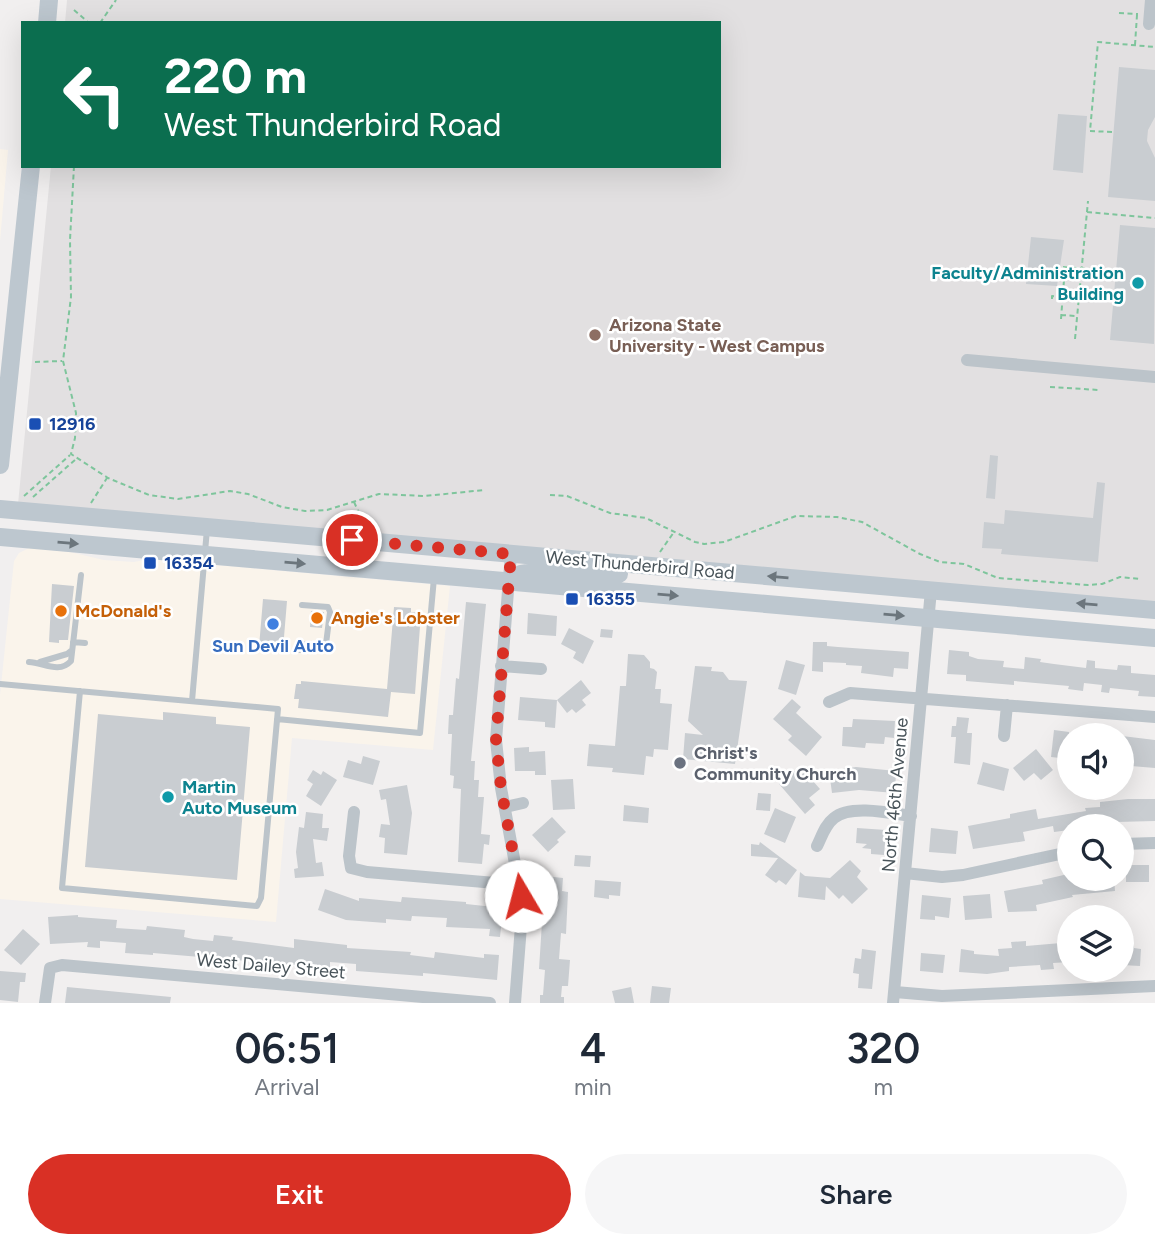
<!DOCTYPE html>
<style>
body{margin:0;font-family:Figtree,sans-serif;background:#f6f6f7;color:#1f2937;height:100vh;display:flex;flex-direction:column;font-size:26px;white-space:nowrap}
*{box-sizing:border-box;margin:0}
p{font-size:23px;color:#747a83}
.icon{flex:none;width:38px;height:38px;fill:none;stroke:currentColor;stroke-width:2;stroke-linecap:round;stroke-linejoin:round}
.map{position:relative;height:1003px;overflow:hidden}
.details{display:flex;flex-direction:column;background:#fff;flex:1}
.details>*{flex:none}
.banner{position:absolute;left:21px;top:21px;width:700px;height:147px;border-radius:0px;box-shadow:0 7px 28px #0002;background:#0b6e4f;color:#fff;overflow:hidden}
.fabs{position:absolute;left:1057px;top:723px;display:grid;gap:14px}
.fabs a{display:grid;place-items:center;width:77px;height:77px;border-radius:50%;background:#fff;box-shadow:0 7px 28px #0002;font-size:35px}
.pin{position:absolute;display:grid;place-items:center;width:60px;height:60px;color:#fff;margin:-30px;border:4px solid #fff;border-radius:50%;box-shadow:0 2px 7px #0007}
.me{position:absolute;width:77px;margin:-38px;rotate:352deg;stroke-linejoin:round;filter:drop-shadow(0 0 5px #0008)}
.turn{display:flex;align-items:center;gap:24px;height:147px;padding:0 28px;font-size:32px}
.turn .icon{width:91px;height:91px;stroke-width:2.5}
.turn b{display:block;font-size:49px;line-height:60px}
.eta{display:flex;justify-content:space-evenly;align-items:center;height:119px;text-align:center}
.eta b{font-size:42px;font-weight:600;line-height:49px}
.action{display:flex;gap:14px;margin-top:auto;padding:14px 28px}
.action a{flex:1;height:80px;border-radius:42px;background:#d93025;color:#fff;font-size:28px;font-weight:600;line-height:80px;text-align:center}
.action a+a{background:#f6f6f7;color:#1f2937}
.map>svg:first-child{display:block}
</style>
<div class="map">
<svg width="1155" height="1003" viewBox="0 0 1155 1003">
<rect width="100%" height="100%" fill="#f1efef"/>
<path fill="#faf4eb" d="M0 149 8 150 0 241Z
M29 548 70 552 104 560 134 562 149 559 450 586 433 750 292 738 276 922 0 899V695L14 561 19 553Z"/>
<path fill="#e2e0e1" d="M67 0H1155V603L18 504 51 166H719V23H65Z"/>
<path fill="#c9cdd1" d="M1119 67 1155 70V117L1148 130 1147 141 1155 158V201L1108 197Z
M1058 114 1087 116 1083 173 1053 170Z
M1120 225 1155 228 1154 344 1110 340Z
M1031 237 1064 240 1057 286 1026 284Z
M990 455 998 456 995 499 986 498Z
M1097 482 1105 483 1098 562 1001 554 1002 549 982 548 984 522 1004 524 1005 510 1093 518Z
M52 584 74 586 68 640H59V643L49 642Z
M263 599 287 601 283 649 259 647Z
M466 602 486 604 471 761H475L474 780H479L478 797H484L481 834 490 835 489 845 484 844 482 864 458 862 461 789 453 788 454 776 450 775 452 734H448L449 715H453L456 678 459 679Z
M394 607 411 608V612L421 613 415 694 391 692 388 717 298 708 299 699H294L296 684H301V681L387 689Z
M311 611 324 612 322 628 310 627Z
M528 613 557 616 556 636 527 634Z
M569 628 594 641 583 664 573 658 576 652 561 644Z
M601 629 613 630 612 638 600 637Z
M813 642H827V646L838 647 909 652 908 669 894 668 893 677 861 673 862 666 846 665V663L823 662V672L812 671Z
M949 650 969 652V656L978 659 1004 661 1003 667 1024 669 1025 657 1041 659 1040 662 1054 664 1086 668 1087 660 1095 661V668L1117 670 1118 665 1131 666V673L1155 675V697L1138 696 1139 691 1110 688 1109 693 1101 692 1102 685 1084 683 1083 691 1068 689 1069 686 1014 681V685L966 681V675L947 674Z
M628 654 644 655 650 662V668L654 669 657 672 655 689H661L660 703 672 704 668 750 654 749 653 757 646 756 644 775 612 772 613 768 587 766 589 744 615 746 620 686H626Z
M786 660 805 665 796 695 778 689Z
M695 666 712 667 711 671 723 672 729 680 747 681 735 764 683 759 685 733 703 735 688 721Z
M581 680 591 693 582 700 586 705 576 713 572 709 567 713 557 700 555 728 545 727V722L518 720 520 697 557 700Z
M792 699 801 707 796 713 822 737 806 756 788 740 792 736 773 719Z
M163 712 216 717V724L250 727 237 880 85 867 98 714 163 720Z
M957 717 969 718 967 733H972L970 765 954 763 956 737H951L952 726H956Z
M853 719 895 721 894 738 885 737 884 744 866 743 865 748 842 746 843 727H852Z
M1054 730 1069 732V759L1051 757Z
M1122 736 1155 740V768L1131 766V761L1122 760Z
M529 747V752L545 751 546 775H535V771H515L514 748Z
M1036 749 1053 770 1041 780 1034 773 1024 781 1013 768Z
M363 756 380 761 373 785 343 777 348 760 361 764Z
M983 762 1009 769 1004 791 977 784Z
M856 767 896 771 895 793 859 790 832 793 829 771Z
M313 770 321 775 323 771 337 780 321 806 306 796 313 784 307 780Z
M796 770 800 776 805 772 820 789 809 798 815 805 805 814 779 784Z
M573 779 575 809 553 810 551 780Z
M407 785 412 813 407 855 384 853 385 838 379 837 381 824 390 825 386 799 381 800 379 790Z
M758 793 771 794 770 811 756 810Z
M1128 799H1155V821L1116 822V825L1104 826H1069V830L1054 832 1053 826 1023 832 1025 841 973 849 968 826 1010 818V814L1036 809 1038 819 1086 811 1085 808 1100 807V802Z
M624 805 649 808 648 823 623 821Z
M775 808 796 817 785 843 764 834Z
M306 812 323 814 322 828H329L327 841 313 839 316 863 322 862 324 876 295 878 294 869 298 868 296 852 299 827 304 828Z
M552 817 566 832 557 840 559 842 548 852 532 835Z
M857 828 886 830 884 855 871 854V849L862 848 867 844 856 843Z
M931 828 958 831 956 854 929 852Z
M760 842 797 870 786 885 779 880 776 883 765 875 778 858 751 856V844L759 845Z
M575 855 591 856 590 867 574 866Z
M850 860 861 871 857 877 868 889 852 904 843 895 839 899 826 886 825 900 798 897 800 872 805 876 830 878Z
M1126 865H1149V882H1126Z
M1068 874 1069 878H1114L1115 891 1072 895 1073 897 1036 905 1037 911 1008 912 1004 891 1043 884 1042 880Z
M545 876 563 878 562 891 568 892 566 934 561 933 559 959 570 960 568 986H562L561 997H564V1003H540V995H543L545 970 539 969Z
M595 880 621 882 620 896 609 895V899L594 897Z
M325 889 359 901V898L401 902 402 897 466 902V904L503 908 500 937 489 936 490 929 446 927 447 918 412 916 411 921 386 919V923L346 920 318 910Z
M990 894 992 918 965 920 963 896Z
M922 895 951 898 949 918 935 916V920L920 919Z
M78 915V917L117 920 116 928 146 930 147 926 185 930 184 937 193 939 213 941 214 935 233 937 232 940 294 948V939L347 945V948L411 952 410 955 434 958 435 952 484 958V954L499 955 497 980 423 973V976L356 971V964L330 962V968L153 953V955L125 953 126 943 100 941V948L87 947 88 942 50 944 48 917Z
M23 929 40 944 21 965 4 950Z
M1026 941V946L1061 943 1062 946H1067L1069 962 1053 963 1054 969 1041 970 1040 965 1009 967V971L987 974 959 972 961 949 974 951V954L999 956 998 949 1012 948 1011 942Z
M1122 943 1134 944V948L1141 949 1140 966 1122 965Z
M862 949 876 951 872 989 858 988 859 974 853 973 855 958 861 959Z
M921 953 945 955 943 973 920 971Z
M0 971 26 973 25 982H20L18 1002 0 1000Z
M652 986 671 988 669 1003H650Z
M67 987 171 997 170 1003H65Z
M631 987 634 1003H615L612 991Z"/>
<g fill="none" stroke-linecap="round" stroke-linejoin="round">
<path stroke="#7ec59c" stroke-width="2" stroke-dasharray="5 3.5" stroke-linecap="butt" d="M74 10 89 23
M1119 13 1138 14
M100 23 116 0
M1135 45 1137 15
M1112 132 1090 131 1098 42 1155 47
M74 166 70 240 71 297 63 361 76 413 75 438 71 454 108 478 149 495 178 499 230 491 248 494 282 507 305 511 327 510 379 494 425 496 484 490
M1087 212 1155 218
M1063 267 1114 271
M1052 299V296L1062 297
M1061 315 1076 316
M1061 319 1065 267
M1075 339 1088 201
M35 362 62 361
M1050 387 1099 390
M550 495 567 496 610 513 646 518 695 542 704 544 724 542 796 516 837 517 862 522 920 554 940 562 964 564 998 578 1088 585 1102 584 1120 577 1141 579
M24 496 70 455
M33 497 76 459
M354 502 366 528
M91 503 107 478
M660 552 674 532"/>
<path stroke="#bcc4ca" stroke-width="6" d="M73 642 85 643
M299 644 317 645 327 642
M298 650H322L326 644 330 612 328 607 302 605
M29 662C44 663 59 674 71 661L81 575
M40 662 67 654 72 650
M0 684 278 709 261 898 257 906 62 888 80 691
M192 701 207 529
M277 719 420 733 434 578"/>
<path stroke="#bcc4ca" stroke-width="12" d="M1149 24 1151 0
M967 360 1155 377
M511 554 496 740 501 788 521 896V926L515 1003
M501 666 541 669
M829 702 850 693 1155 717
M1004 736 1007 705
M505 807 523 803
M354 812 349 856 351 868 367 872 520 885
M1122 844 1155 843
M817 846C822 836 825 825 834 818 850 804 891 813 911 816
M905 873 942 877 963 875 1069 852
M895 992 942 996 1155 986
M45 1003 50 968 62 965 490 1003
M893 1003 931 590"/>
<path stroke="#bdc7cf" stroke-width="18" d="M47 23 49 0
M0 465 31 166
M0 509 1155 610
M0 537 1155 638
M513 579 521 574 534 572 619 574"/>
</g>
<defs><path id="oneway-solid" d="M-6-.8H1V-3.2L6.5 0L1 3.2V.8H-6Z" transform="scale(1.75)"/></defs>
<g fill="#6c767d">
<use href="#oneway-solid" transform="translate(68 543) rotate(5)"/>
<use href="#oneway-solid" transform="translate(295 563) rotate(5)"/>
<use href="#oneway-solid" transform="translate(778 577) rotate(-175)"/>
<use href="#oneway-solid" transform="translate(668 595) rotate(5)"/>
<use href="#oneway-solid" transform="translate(1087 604) rotate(-175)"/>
<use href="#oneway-solid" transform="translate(894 615) rotate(5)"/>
</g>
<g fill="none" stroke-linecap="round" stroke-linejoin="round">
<path stroke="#d93025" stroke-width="12" stroke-dasharray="0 21.6" d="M352 540 511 554 496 740 501 788 521 896"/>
</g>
<g fill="#0f9aa8" stroke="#fff" stroke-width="2.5">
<circle cx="1138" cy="283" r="7"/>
<circle cx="168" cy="797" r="7"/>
</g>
<circle fill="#8d6e63" stroke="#fff" stroke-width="2.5" cx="595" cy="335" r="7"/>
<g fill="#1a4fb4" stroke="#fff" stroke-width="2.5">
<rect x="28" y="417" width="14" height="14" rx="3.5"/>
<rect x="143" y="556" width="14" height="14" rx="3.5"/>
<rect x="565" y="592" width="14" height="14" rx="3.5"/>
</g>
<g fill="#e8710a" stroke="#fff" stroke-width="2.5">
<circle cx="61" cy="611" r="7"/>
<circle cx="317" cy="618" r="7"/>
</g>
<circle fill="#3f7fe0" stroke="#fff" stroke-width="2.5" cx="273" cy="624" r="7"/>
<circle fill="#6b7280" stroke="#fff" stroke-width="2.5" cx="680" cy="763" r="7"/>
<g text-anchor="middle" stroke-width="5" stroke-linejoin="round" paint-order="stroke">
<g font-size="18" font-weight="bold" fill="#0d838f" stroke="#fff" text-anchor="end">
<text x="1124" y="279">Faculty/Administration<tspan x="1124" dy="21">Building</tspan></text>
<text x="182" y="793" text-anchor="start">Martin<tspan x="182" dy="21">Auto Museum</tspan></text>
</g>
<g font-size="18" font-weight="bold" fill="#785e54" stroke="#fff" text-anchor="start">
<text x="609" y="331">Arizona State<tspan x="609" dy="21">University - West Campus</tspan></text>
</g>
<g font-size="18" font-weight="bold" fill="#164399" stroke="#fff" text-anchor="start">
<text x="49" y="430">12916</text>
<text x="164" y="569">16354</text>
<text x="586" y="605">16355</text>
</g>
<g font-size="18" fill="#49545a" stroke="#fff">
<text transform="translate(640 565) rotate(5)" y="6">West Thunderbird Road</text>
<text transform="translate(895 795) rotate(-85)" y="6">North 46th Avenue</text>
<text transform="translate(271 966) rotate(5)" y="6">West Dailey Street</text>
</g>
<g font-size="18" font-weight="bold" fill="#c56008" stroke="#fff" text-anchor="start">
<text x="75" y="617">McDonald's</text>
<text x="331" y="624">Angie's Lobster</text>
</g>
<g font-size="18" font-weight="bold" fill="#366cbe" stroke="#fff">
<text x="273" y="652">Sun Devil Auto</text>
</g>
<g font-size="18" font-weight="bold" fill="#5b616d" stroke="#fff" text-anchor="start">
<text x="694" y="759">Christ's<tspan x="694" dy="21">Community Church</tspan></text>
</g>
</g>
</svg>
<div class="fabs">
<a><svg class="icon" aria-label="sound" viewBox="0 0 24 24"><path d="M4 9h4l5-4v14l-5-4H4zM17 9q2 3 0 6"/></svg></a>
<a><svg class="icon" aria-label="search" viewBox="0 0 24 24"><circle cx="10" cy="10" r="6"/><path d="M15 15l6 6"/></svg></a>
<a><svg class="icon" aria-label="layers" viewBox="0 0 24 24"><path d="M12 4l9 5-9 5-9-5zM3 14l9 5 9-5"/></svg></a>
</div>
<div class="pin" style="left:352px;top:540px;background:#d93025"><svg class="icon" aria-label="arrive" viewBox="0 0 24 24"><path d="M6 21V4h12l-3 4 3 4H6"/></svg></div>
<svg class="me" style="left:521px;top:896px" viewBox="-20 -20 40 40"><circle r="19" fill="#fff"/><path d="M0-13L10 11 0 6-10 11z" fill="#d93025"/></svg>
<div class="banner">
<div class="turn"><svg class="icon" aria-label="left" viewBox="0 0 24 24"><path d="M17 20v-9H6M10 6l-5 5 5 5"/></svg><div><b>220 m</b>West Thunderbird Road</div></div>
</div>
</div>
<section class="details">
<div class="eta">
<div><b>06:51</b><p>Arrival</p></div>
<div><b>4</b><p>min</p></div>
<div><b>320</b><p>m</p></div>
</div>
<div class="action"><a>Exit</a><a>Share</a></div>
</section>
